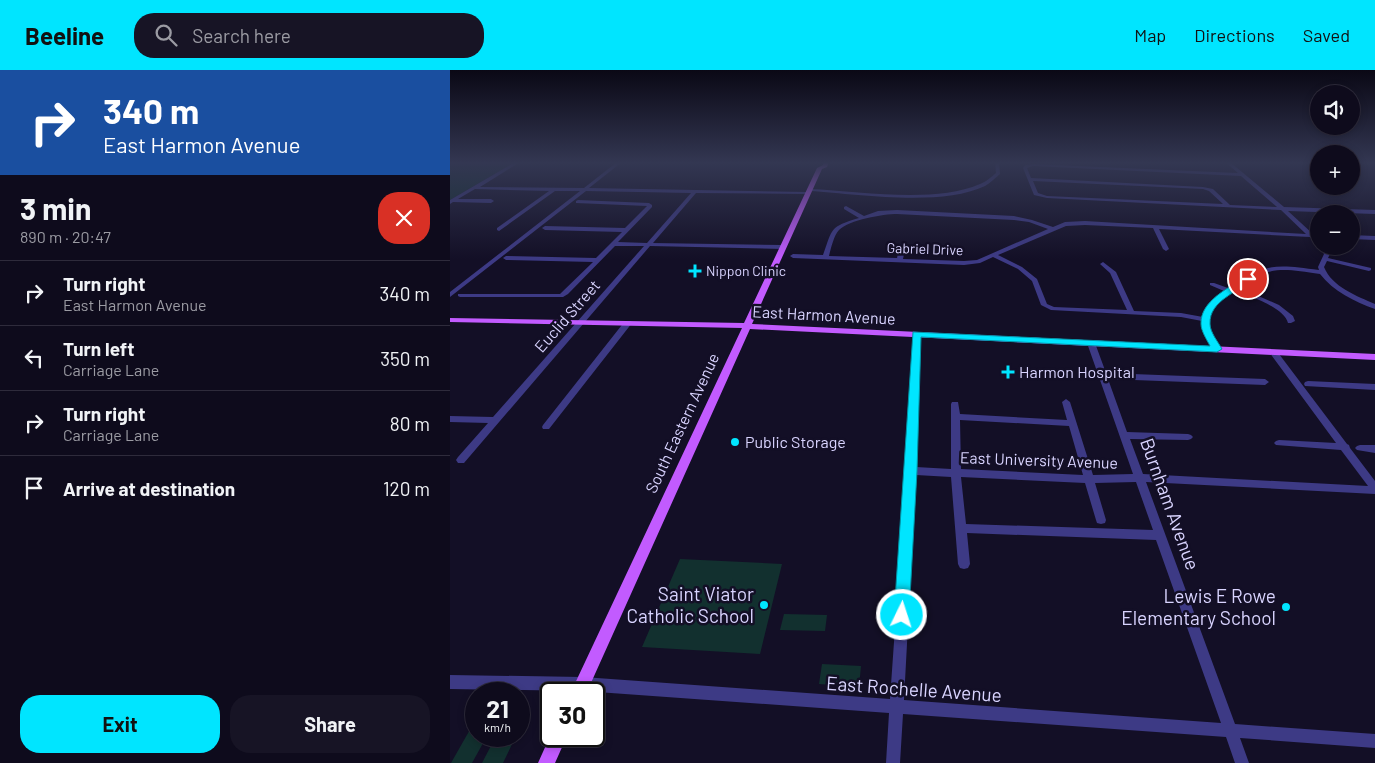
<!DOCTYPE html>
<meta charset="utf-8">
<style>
body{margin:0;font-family:Barlow,sans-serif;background:#171425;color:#f1f3f6;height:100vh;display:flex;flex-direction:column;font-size:19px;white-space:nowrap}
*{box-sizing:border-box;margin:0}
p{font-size:16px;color:#9b9ba3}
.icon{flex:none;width:28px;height:28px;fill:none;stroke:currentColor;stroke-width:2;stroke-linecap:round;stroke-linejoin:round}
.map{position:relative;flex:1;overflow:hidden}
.panel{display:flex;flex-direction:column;background:#0e0b1c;width:450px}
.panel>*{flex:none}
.banner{background:#1a4fa0;color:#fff;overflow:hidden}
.fabs{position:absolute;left:860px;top:15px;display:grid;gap:10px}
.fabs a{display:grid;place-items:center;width:50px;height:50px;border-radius:50%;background:#0e0b1c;box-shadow:0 2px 8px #0003,0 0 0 1px #2e2b3b;font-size:25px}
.speed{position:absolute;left:15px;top:612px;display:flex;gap:10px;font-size:25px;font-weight:700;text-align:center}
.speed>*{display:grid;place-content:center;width:65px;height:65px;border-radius:50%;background:#0e0b1c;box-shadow:0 2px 8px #0003,0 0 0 1px #2e2b3b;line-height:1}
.speed small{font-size:12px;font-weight:400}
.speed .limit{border:2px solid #111;border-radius:8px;background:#fff;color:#111}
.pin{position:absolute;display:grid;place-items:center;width:42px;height:42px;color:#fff;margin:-21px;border:2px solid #fff;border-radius:50%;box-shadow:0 1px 5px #0007}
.me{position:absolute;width:55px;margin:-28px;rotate:4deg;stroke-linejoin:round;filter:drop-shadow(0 0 4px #0008)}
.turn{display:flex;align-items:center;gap:18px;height:105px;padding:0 20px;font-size:22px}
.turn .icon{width:65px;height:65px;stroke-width:2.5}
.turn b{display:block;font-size:35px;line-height:42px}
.round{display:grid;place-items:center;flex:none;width:52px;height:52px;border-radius:20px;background:#171425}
.overview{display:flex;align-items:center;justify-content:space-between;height:85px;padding:0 20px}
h1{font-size:30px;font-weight:700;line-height:38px}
.action{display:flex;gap:10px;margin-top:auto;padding:10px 20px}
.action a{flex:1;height:58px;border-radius:20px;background:#00e5ff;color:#111;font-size:20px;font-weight:700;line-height:58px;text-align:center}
.action a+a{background:#171425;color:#f1f3f6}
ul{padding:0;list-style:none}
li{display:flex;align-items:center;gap:15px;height:65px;padding:0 20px;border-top:1px solid #2e2b3b}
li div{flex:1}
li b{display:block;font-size:19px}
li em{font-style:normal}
header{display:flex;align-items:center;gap:30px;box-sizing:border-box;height:70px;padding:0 25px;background:#00e5ff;color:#111}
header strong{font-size:24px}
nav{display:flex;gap:28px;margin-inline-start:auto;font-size:18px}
.search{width:350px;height:45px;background:#171425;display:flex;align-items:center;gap:12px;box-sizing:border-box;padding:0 18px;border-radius:20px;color:#9b9ba3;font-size:19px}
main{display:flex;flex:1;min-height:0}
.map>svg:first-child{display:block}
</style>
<header>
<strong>Beeline</strong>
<div class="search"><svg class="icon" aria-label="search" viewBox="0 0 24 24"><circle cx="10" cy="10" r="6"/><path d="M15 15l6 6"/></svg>Search here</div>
<nav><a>Map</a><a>Directions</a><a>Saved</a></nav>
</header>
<main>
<section class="panel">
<div class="banner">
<div class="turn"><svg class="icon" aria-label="right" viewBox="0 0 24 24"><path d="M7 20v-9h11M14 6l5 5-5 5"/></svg><div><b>340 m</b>East Harmon Avenue</div></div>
</div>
<div class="overview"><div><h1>3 min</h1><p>890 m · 20:47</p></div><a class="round" style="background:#d93025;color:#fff"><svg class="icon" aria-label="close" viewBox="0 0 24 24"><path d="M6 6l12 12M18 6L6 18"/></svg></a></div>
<ul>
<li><svg class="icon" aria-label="right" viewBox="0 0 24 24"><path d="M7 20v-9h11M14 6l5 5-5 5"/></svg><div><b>Turn right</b><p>East Harmon Avenue</p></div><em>340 m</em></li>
<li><svg class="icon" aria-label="left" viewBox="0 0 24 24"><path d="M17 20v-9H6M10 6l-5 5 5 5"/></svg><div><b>Turn left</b><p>Carriage Lane</p></div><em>350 m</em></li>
<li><svg class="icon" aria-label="right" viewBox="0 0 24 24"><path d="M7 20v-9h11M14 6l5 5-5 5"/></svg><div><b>Turn right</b><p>Carriage Lane</p></div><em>80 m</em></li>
<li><svg class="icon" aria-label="arrive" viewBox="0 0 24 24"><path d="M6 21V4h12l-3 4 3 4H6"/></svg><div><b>Arrive at destination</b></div><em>120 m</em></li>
</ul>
<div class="action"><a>Exit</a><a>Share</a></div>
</section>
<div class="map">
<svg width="925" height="693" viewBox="0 0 925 693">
<rect width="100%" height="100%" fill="#130f26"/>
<path fill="#12302f" d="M0 92H65L0 130Z
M230 489 332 494 310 584 192 577Z
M334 544 377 545 375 561 330 560Z
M372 594 411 596 409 617 369 614Z
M26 649V666H37L22 693H1Z
M46 666H66L53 693H32Z"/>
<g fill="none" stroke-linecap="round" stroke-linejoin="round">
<path fill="#3d3a85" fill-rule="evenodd" d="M65 92H70L30 117 134 118 167 92H172L139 118 358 122 360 123 358 124 246 123 203 173 333 175 336 177 333 179 200 176 14 393H8L6 390 8 387 38 353 0 352V346L43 347 194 176H165L118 224 113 227H10L8 226V224H110L143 192 56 190 53 188 56 186 146 188 172 162 95 160 92 158 95 156 175 158 197 136 126 133V131L128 130 199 133 202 135V137L168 172 197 173 241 123 136 121 0 227V222L130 121H105L49 161 47 160V158L99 121 25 119 8 129H41L44 131 41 133 3 132 0 134V130Z
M545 92H549L550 104C545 108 540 113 535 116 491 137 408 124 360 121L358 120 360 119C411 121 483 134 530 114 536 112 541 107 546 103Z
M775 92H780L834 137 925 140V144L838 141 863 164H869V168H867L869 170V175L860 167 709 159 719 179 716 181 713 179 703 158 635 155 616 156 548 185 572 197 587 209 597 234 604 237 677 240 660 203 650 194 653 192 666 202 684 241 731 243 753 247 759 236 774 221 760 215V213H764L778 218C814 193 826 194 869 200L868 197 874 184 869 176H875L880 184 878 188 921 198V200L919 201 877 191 874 197C882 217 907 226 925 234V239C905 232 883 221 870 204 834 199 820 195 788 217L829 235 843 246 845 251 841 253H838C834 237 799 226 784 220 773 229 755 242 759 258 761 266 767 272 771 279L767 281H764C759 272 751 262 752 251L731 247 601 240 591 235 582 211 568 199 543 187 530 193 514 195 343 188 340 186 343 184 373 185C383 158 379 157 409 148L394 139V137L396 136 414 146 428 141 447 140 564 146 582 150 603 157 615 152 635 151 856 164 831 140 597 128 584 125 573 98 575 95 583 94 788 103ZM583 96 791 106 827 137 780 135 763 119 753 117 581 108 577 98ZM583 111 753 119 759 121 773 134 597 126 588 123ZM447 144 564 150 579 152 598 159 527 190 514 191 453 189 456 175 453 173 450 175 447 188 379 186C381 178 384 165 389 160 399 150 433 144 447 144Z
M901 165 925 166V170L901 169Z
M175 251H181L182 253 99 359H93L92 357 93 355Z
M463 262H469L470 264 466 397 501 399V334L502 332H508L510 344 617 350 612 332 616 329 620 332 643 405 683 404 637 273 641 271 645 273 656 303 815 309 819 312 815 315 658 309 677 362 738 364 741 365 743 367 741 369 738 370 680 369 693 404 918 416 891 380 826 375 824 373 826 371 829 370 886 373 819 282 823 280H826L897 374 899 375 900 378 925 411V424L696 412 785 654 925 664V678L790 668 799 693H785L776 667 453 644 450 693H436L439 643 133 621 0 619V605L133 607 440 629 456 401ZM510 350 619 356 633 405 511 399ZM466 405 501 407 508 494 510 498 514 499 518 498 520 494 517 463 706 470 771 653 454 630ZM511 407 635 413 646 450 647 453 651 454 655 453 656 450 645 413 686 412 703 460 516 454Z
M858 311 925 314V320L855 316 854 314 855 312Z
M910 375H925V383L907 380 905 378 907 376Z"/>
<path fill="#c25bff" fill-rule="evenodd" d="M374 92H379L377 97 372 99 302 254 925 284V290L300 259 136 624H120L292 258 0 252V248L294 253 367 98 373 95Z
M101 664V666H117L105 693H88Z"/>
</g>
<linearGradient id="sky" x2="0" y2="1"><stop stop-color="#0a0815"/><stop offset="0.49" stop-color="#333752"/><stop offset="1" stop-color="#333752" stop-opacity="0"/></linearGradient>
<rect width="925" height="189" fill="url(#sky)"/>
<path fill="#00e5ff" stroke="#0095a6" d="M795 207 802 209C788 223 759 230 760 254 760 262 768 272 772 279L767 282 471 267 467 401 459 545 457 550 452 553 446 550 444 545 463 262 760 276C757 270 751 261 751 254 750 231 779 218 795 207Z"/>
<g fill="#00e5ff" stroke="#130f26" stroke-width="2">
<path d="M242.5 193.5h5v5h5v5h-5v5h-5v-5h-5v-5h5z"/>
<path d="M555.5 294.5h5v5h5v5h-5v5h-5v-5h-5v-5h5z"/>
<circle cx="285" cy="372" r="5"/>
<circle cx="314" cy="535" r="5"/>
<circle cx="836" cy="537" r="5"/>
</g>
<g text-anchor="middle" stroke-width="5" stroke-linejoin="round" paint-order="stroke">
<g font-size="14" fill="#d9d4ff" stroke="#130f26">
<text transform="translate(475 179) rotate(2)" y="5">Gabriel Drive</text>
</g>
<g font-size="14" fill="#d9d4ff" stroke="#130f26" text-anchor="start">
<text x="256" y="206">Nippon Clinic</text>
</g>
<g font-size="16" fill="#d9d4ff" stroke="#130f26">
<text transform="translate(374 245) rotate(3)" y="6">East Harmon Avenue</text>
<text transform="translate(117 246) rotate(-49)" y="6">Euclid Street</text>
<text transform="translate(232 353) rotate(-65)" y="6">South Eastern Avenue</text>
<text transform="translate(589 390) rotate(2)" y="6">East University Avenue</text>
</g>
<g font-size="16" fill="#d9d4ff" stroke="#130f26" text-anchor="start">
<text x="569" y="308">Harmon Hospital</text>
<text x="295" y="378">Public Storage</text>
</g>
<g font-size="19" fill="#d9d4ff" stroke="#130f26">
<text transform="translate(720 434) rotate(70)" y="7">Burnham Avenue</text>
<text transform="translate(464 619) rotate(4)" y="7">East Rochelle Avenue</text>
</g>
<g font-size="19" fill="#d9d4ff" stroke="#130f26" text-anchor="end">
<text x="304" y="531">Saint Viator<tspan x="304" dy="22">Catholic School</tspan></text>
<text x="826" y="533">Lewis E Rowe<tspan x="826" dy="22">Elementary School</tspan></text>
</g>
</g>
</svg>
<div class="fabs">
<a><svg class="icon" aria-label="sound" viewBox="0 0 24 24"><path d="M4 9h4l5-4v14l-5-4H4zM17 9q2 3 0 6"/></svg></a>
<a>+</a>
<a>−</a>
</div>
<div class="speed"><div>21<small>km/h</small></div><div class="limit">30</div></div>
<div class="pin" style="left:798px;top:209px;background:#d93025"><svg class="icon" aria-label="arrive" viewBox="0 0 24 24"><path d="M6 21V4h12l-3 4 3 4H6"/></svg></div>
<svg class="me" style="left:452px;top:545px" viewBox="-20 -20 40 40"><circle r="17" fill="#00e5ff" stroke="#fff" stroke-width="3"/><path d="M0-11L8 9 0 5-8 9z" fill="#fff"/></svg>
</div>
</main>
